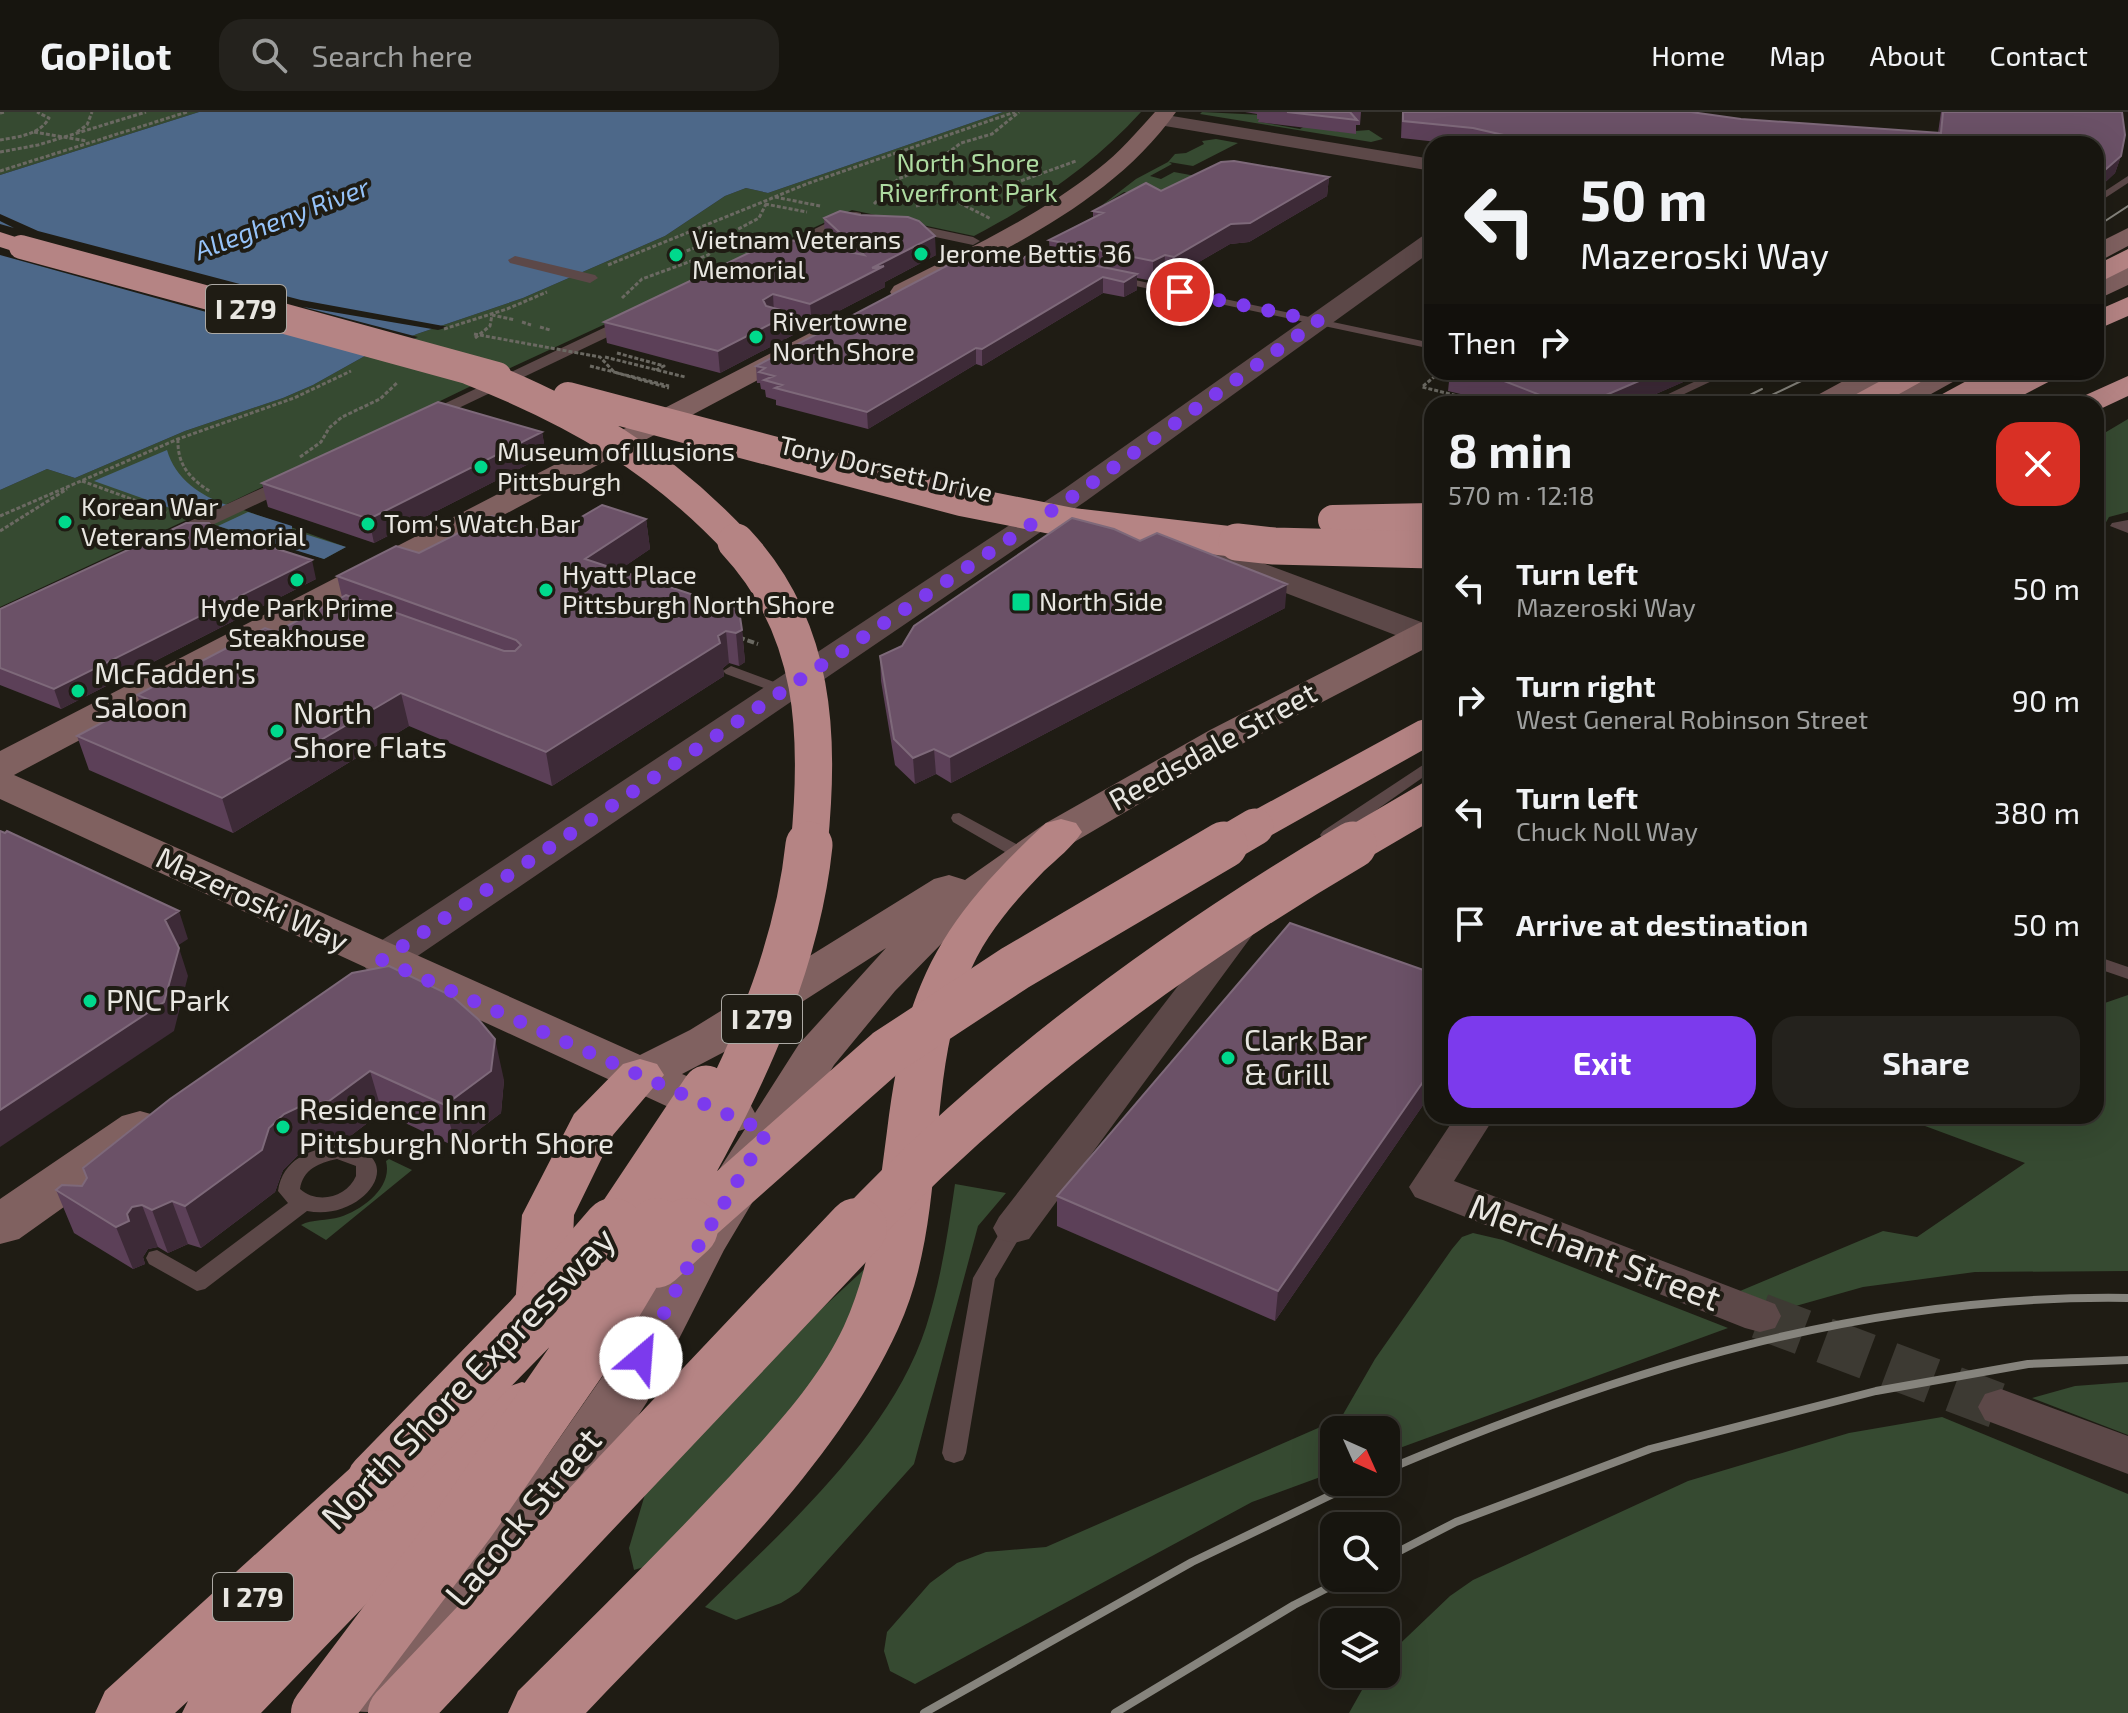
<!DOCTYPE html>
<meta charset="utf-8">
<style>
body{margin:0;font-family:"Exo 2",sans-serif;background:#24221d;color:#f1f3f6;height:100vh;display:flex;flex-direction:column;font-size:30px;white-space:nowrap}
*{box-sizing:border-box;margin:0}
p{font-size:26px;color:#9e9f9e}
.icon{flex:none;width:44px;height:44px;fill:none;stroke:currentColor;stroke-width:2;stroke-linecap:round;stroke-linejoin:round}
.map{position:relative;flex:1;overflow:hidden}
.sheet{position:absolute;left:1424px;top:284px;width:680px;height:728px;display:flex;flex-direction:column;background:#17150f;border-radius:24px;box-shadow:0 8px 32px #0002,0 0 0 2px #36342f}
.sheet>*{flex:none}
.banner{position:absolute;left:1424px;top:24px;width:680px;height:244px;border-radius:24px;box-shadow:0 8px 32px #0002,0 0 0 2px #36342f;background:#17150f;color:#f1f3f6;overflow:hidden}
.needle{width:52px;rotate:135deg}
.tools{position:absolute;left:1320px;top:1304px;display:grid;gap:16px}
.tools a{display:grid;place-items:center;width:80px;height:80px;border-radius:16px;background:#17150f;box-shadow:0 8px 32px #0002,0 0 0 2px #36342f;font-size:40px}
.pin{position:absolute;display:grid;place-items:center;width:68px;height:68px;color:#fff;margin:-34px;border:4px solid #fff;border-radius:50%;box-shadow:0 2px 8px #0007}
.me{position:absolute;width:88px;margin:-44px;rotate:27deg;stroke-linejoin:round;filter:drop-shadow(0 0 6px #0008)}
.turn{display:flex;align-items:center;gap:28px;height:168px;padding:0 24px;font-size:36px}
.turn .icon{width:104px;height:104px;stroke-width:2.5}
.turn b{display:block;font-size:56px;line-height:68px}
.then{display:flex;align-items:center;height:76px;padding:0 24px;background:#0003;gap:16px;font-size:30px}
.round{display:grid;place-items:center;flex:none;width:84px;height:84px;border-radius:24px;background:#24221d}
.head{display:flex;align-items:center;justify-content:space-between;height:136px;padding:0 24px}
h1{font-size:48px;font-weight:700;line-height:60px}
.action{display:flex;gap:16px;margin-top:auto;padding:16px 24px}
.action a{flex:1;height:92px;border-radius:24px;background:#7c3aed;color:#fff;font-size:32px;font-weight:700;line-height:92px;text-align:center}
.action a+a{background:#24221d;color:#f1f3f6}
ul{padding:0;list-style:none}
li{display:flex;align-items:center;gap:24px;height:112px;padding:0 24px}
li div{flex:1}
li b{display:block;font-size:30px}
li em{font-style:normal}
header{display:flex;align-items:center;gap:48px;box-sizing:border-box;height:112px;padding:0 40px;background:#17150f;border-bottom:2px solid #36342f}
header strong{font-size:38px}
nav{display:flex;gap:44px;margin-inline-start:auto;font-size:28px}
.search{width:560px;height:72px;background:#24221d;display:flex;align-items:center;gap:20px;box-sizing:border-box;padding:0 28px;border-radius:24px;color:#9e9f9e;font-size:30px}
.map>svg:first-child{display:block}
</style>
<header>
<strong>GoPilot</strong>
<div class="search"><svg class="icon" aria-label="search" viewBox="0 0 24 24"><circle cx="10" cy="10" r="6"/><path d="M15 15l6 6"/></svg>Search here</div>
<nav><a>Home</a><a>Map</a><a>About</a><a>Contact</a></nav>
</header>
<div class="map">
<svg width="2128" height="1601" viewBox="0 0 2128 1601">
<rect width="100%" height="100%" fill="#1f1c14"/>
<path fill="#364a31" d="M0 0H199L0 63Z
M1003 0H1141C1093 53 1037 91 974 124L852 98 467 276 227 392 346 435 324 447 268 428 260 429 193 405 0 495V378L47 357 75 366 185 319 283 286 313 273 372 240 417 222 523 186 665 124 725 84 746 76 768 81Z
M1202 0 1263 3 1260 10 1300 17 1305 14 1342 20 1369 18 1383 27 1371 30 1200 2Z
M1216 27 1238 31 1193 54 1169 50 1172 52 1150 64 1161 67 1174 60 1212 67 1158 86 1124 80 1101 94 1136 67 1168 50 1175 42 1186 41 1204 32 1202 29Z
M2128 307V400L2109 405 2096 428V326Z
M2128 883V1159L1975 1160 1863 1175 1785 1197 1740 1179 1883 1119 1917 1125 2025 1051 1898 1004H2096V894Z
M389 1047 412 1058 326 1128 301 1113C312 1107 327 1109 340 1105 362 1098 393 1076 386 1049Z
M955 1072 1006 1081 978 1114 914 1352 799 1480 781 1491 736 1508 705 1495C784 1418 891 1323 926 1215 941 1168 948 1120 955 1072Z
M1473 1121 1503 1128 1728 1216 1386 1341V1318H1334V1360L1252 1390 915 1572 890 1559 884 1539 887 1520 930 1471 957 1451 986 1440 1046 1435 1341 1306 1375 1247 1452 1137 1462 1125Z
M871 1151 854 1201 793 1307 647 1454 634 1458 629 1436 646 1379 747 1266Z
M2128 1270V1323L2032 1286 2075 1274Z
M1942 1305 2128 1382V1601H1349L1371 1562H1386V1545L1450 1484 1473 1468 1688 1369 1849 1321Z"/>
<path fill="#4d6889" d="M199 0H1003L768 81 746 76 725 84 665 124 523 186 417 222 372 240 313 273 283 286 185 319 75 366 47 357 0 378V63Z
M167 338C175 367 201 384 227 393L198 406 94 369Z
M248 400 292 414V418L346 435 324 447 218 414Z"/>
<path fill="#1f1c14" d="M0 102 38 119 301 188 449 215 438 218 303 195 418 225 374 244 282 221 0 143V112L14 116 0 109Z"/>
<g fill="none" stroke-linecap="round" stroke-linejoin="round">
<path stroke="#3d3a33" stroke-width="46" stroke-dasharray="46 23" stroke-linecap="butt" d="M1760 1204 2001 1295"/>
<path stroke="#6b6962" stroke-width="3" stroke-dasharray="4 2" stroke-linecap="butt" d="M0 1 5 0
M34 20 87 29
M77 20 87 13 92 0
M0 28C17 25 40 23 49 6L37 0
M0 40 38 33 146 0
M0 59 187 0
M775 85 820 94
M954 88 991 107
M765 92 807 100
M874 92 898 67 930 54 961 31 992 22 1019 0
M916 94 1015 71 1076 49
M681 141 721 126
M608 153 809 71 1015 0
M622 186 642 167 708 143 729 122 759 106 766 92
M522 210 531 213
M540 215 550 218
M444 217 507 197 547 180
M475 226 490 214 492 203 515 208
M617 241 664 254 656 258
M605 245 685 265
M590 254 669 274
M1440 260 1422 275 1490 292
M178 327C177 353 190 367 211 380
M300 345 321 330 329 316 342 305 380 287 398 270
M82 369 167 400
M0 404 178 327 294 286 351 259
M0 419 67 377
M287 432 305 423"/>
<path stroke="#6b6962" stroke-width="4" stroke-dasharray="7 3" stroke-linecap="butt" d="M284 433 291 430
M637 468 651 460 670 462
M738 525 758 532"/>
<path fill="#5c4848" fill-rule="evenodd" d="M2128 64V71L2096 92V85Z
M980 136 1044 149 1049 152 1044 155 976 141V137Z
M1116 164 1432 231V237L1112 169V165Z
M1715 260H1731L1663 292H1647Z
M2128 408V421L2110 414 2112 411Z
M731 554 790 576 793 579 790 582H780L726 562 723 559Z
M1432 647V659L1335 727H1323L1320 723 1323 719Z
M959 701 1031 740 1034 744 1031 748H1019L953 710 951 706 953 702Z
M2096 844 2128 855V867L2096 856Z
M337 1033C415 1039 365 1111 307 1099L205 1177 197 1179 149 1152 146 1146 149 1140 157 1138 196 1160 288 1091 278 1079C283 1047 309 1038 337 1033ZM337 1047 356 1054V1064C347 1085 318 1093 300 1077 303 1057 319 1051 337 1047Z
M1014 1108 1022 1110 1025 1116 995 1167 966 1341 963 1348 954 1351 945 1348 942 1341 973 1166 1006 1110Z"/>
<path fill="#5c4848" fill-rule="evenodd" d="M856 100 861 101V107L770 148 765 149 758 145 847 101Z
M898 109 973 125 980 129 973 133 893 116V110Z
M515 144 595 163 598 166 590 171 510 151 508 148Z
M635 201 643 206 641 209 423 313 417 314 408 309Z
M776 205 809 214 811 217 803 222 770 213 768 210Z
M295 361 302 363 304 367 302 371 178 429 171 431 161 425 164 421Z"/>
<path fill="#5c4848" fill-rule="evenodd" d="M1245 800 1257 803 1262 810 1029 1127 1014 1131 999 1127 993 1116 999 1105 1233 803Z
M1456 1004H1495L1454 1069 1775 1192 1781 1204 1775 1216 1760 1220 1745 1216 1415 1085 1409 1075Z
M2001 1277 2128 1324V1362L1985 1308 1978 1295 1985 1282Z"/>
<path fill="#5c4848" fill-rule="evenodd" d="M1160 2 1432 47V59L1153 12 1150 8 1153 4Z
M1432 121V139L1086 389 397 858 382 861 367 858 360 848 367 838 1064 377 1424 123Z
M1163 414 1432 514V530L1423 532 1411 529 1152 430 1147 423 1152 416Z"/>
<path fill="#806160" fill-rule="evenodd" d="M1155 0H1176C1112 90 1007 136 912 186H894L890 180 894 174C963 139 1036 106 1098 57 1119 41 1137 20 1155 0Z
M2128 116V134L2096 151V132Z
M2128 154V173L2096 188V169Z
M810 221 820 223 824 229 820 235 14 663 640 943 690 918 934 767 949 763 965 768 1046 711 1210 618 1419 511 1432 508V533L1238 634 1076 729 1022 765 949 824 895 879 834 953 724 1138 647 1290 587 1383 485 1499 391 1597C377 1601 359 1601 345 1597L335 1576 345 1555 441 1459 545 1347 607 1258 680 1119 745 1017 732 1021 714 1016 0 687V639ZM886 836 799 932 755 1001 750 992 682 962 724 940Z
M1860 260H1895L1891 266 1844 292H1807L1812 286Z
M1929 260H1964L1960 266 1913 292H1876L1881 286Z
M140 999 158 1004 165 1016 158 1028 19 1127 0 1132V1087L122 1004Z"/>
<path fill="#b58484" fill-rule="evenodd" d="M0 120 31 130 34 135 31 140 22 142 0 135Z
M2128 137V156L2096 172V153Z
M2128 185V204L2096 218V199Z
M1897 260H1932L1928 266 1881 292H1844L1849 286Z
M1983 260H2018L2015 265 2024 260H2060L2056 266 2006 292H1930L1935 286Z
M2128 264V284L2096 299V292H2074L2079 286Z
M1432 605V633L1270 724 1255 727 1240 724 1234 715 1240 706 1418 609Z
M1061 707 1076 711 1082 720C1072 735 1057 747 1044 759 1013 791 983 825 967 867 924 979 949 1106 898 1217 834 1358 693 1488 586 1601H508L518 1579C590 1508 662 1437 731 1363 772 1318 818 1270 844 1214 872 1152 878 1086 887 1019 905 872 938 811 1046 711Z
M640 947 657 952 664 963 613 1023 574 1103 570 1207 562 1222 542 1228 522 1222 514 1207 522 1103 574 1002 623 952Z
M522 1270 543 1277 551 1293 543 1309 261 1601H182L188 1589 175 1601H95L105 1579 356 1351 377 1344 398 1351 407 1369 501 1277Z"/>
<path stroke="#86847d" stroke-width="2" d="M2096 115 2128 94
M1732 292 1762 277
M1753 292 1820 260"/>
<path stroke="#86847d" stroke-width="8" d="M1386 1358C1625 1257 1866 1182 2128 1186
M1386 1446 1456 1410 1650 1337 1876 1279 2028 1252 2128 1248
M924 1601 1192 1450 1358 1370
M1115 1601 1294 1493 1347 1466"/>
<path stroke="#6b6962" stroke-width="3" stroke-dasharray="4 2" stroke-linecap="butt" d="M474 222 600 245 614 260 669 276"/>
<path stroke="#b58484" stroke-width="24" d="M21 135 227 191"/>
<path stroke="#b58484" stroke-width="30" d="M220 189 497 265
M470 258C576 300 660 348 738 432
M568 285 961 389 1072 411 1254 432
M1333 408 1432 406"/>
<path stroke="#b58484" stroke-width="37" d="M736 430C817 517 820 624 809 735
M1237 430 1274 434 1432 438
M1221 735 1255 715
M1350 735 1432 687"/>
<path stroke="#b58484" stroke-width="47" d="M612 1118 706 977
M656 1118C725 1003 795 868 809 733
M686 1118 887 940 1015 856 1224 733
M856 1118C1000 966 1173 839 1353 733"/>
<path stroke="#b58484" stroke-width="60" d="M655 1146 688 1116
M377 1369 531 1211 613 1116
M321 1601 467 1407 588 1232 657 1116
M398 1601 857 1116"/>
</g>
<path fill="#5c4058" d="M1245 0H1361L1360 13H1356V22L1258 10 1259 7H1257V2Z
M1402 0 1741 7 1938 21 1941 0H2122L2121 44 2115 61 2099 76 2096 75V32H1456L1401 26Z
M1329 65 1327 84 1249 130 1230 132 1173 165 1164 163 1153 169 1137 166V178L1124 185 1103 181 982 254 976 252 868 317 776 293V288L766 285 765 278 761 277 760 271H757L756 254 1021 147 1050 144 1049 128 1093 105V99L1161 79Z
M824 106 936 143 885 170V175L812 213 792 207 793 223 720 261 607 231 604 210 838 138 825 126Z
M1450 260H1706L1633 292H1502L1448 279Z
M542 320 546 343 374 431 268 395 262 371Z
M646 407 650 437 619 458 742 518 745 550 739 554 729 551 723 556 724 564 552 674 409 614 233 721 89 658 77 624 140 591 137 583 276 520 342 485 337 464 419 441 566 414Z
M214 417 316 467 61 597 0 573V497Z
M1285 496 951 671 936 662 915 672 895 653 881 569 880 544Z
M352 861 504 968 501 1001 456 1035 382 1000 341 1031 316 1035 297 1044 283 1058 275 1080 201 1136 188 1132 168 1141 158 1135 148 1137 143 1145 145 1152 133 1157 74 1121 56 1078 82 1074Z
M1432 861V980L1275 1209 1057 1114V1084Z"/>
<path fill="#3d2a37" d="M2121 44 2115 61 2099 76 2105 58Z
M1329 65 1327 84 1249 130 1230 132 1173 165 1174 145 1231 112Z
M935 124 936 143 885 170V175L812 213 810 192 872 156Z
M1165 143 1164 163 1153 169V149Z
M1137 162V178L1124 185V170Z
M1103 165V181L982 254V237Z
M773 182 774 202 765 209 763 188Z
M792 201 793 223 720 261 718 239Z
M976 236V252L868 317 867 300Z
M1660 260H1706L1633 292H1585Z
M542 320 546 343 374 431 369 407Z
M646 407 650 437 590 478 585 447Z
M312 448 316 467 61 597 54 577Z
M1287 472 1285 496 951 671 950 645Z
M742 518 745 550 739 554 736 521Z
M726 519 729 551 723 556 724 564 552 674 546 640Z
M401 581 409 614 233 721 222 686Z
M934 637 936 662 915 672 913 646Z
M179 799 188 827 174 836 165 808Z
M179 836 188 864 174 919 0 1035V998Z
M495 927 504 968 501 1001 456 1035 445 993Z
M1432 957V980L1275 1209 1278 1179Z
M370 959 382 1000 341 1031 316 1035 297 1044 283 1058 275 1080 201 1136 185 1094 284 1002Z
M172 1089 188 1132 168 1141 152 1098Z
M142 1093 158 1135 148 1137 143 1145 145 1152 133 1157 116 1115 132 1095Z"/>
<path fill="#6b5167" stroke="#7e697a" stroke-width="2" d="M1287 0H1350L1357 8Z
M1403 0H1691L1741 7 1941 21 1943 0H2122L2125 23 2121 44 2105 58 2096 56V32H1543L1473 16 1403 9Z
M1234 49 1329 65 1250 111 1231 112 1174 145 1165 143 1153 149 1049 128 1103 101 1093 99 1146 71 1161 79 1221 50Z
M840 99 860 103 908 105 919 109 935 124 872 156 884 154 810 192 773 182 763 188 766 194 792 201 718 239 604 210 780 126 864 143 824 106Z
M1033 141 1137 162 1124 170 1103 165 982 237 976 236 867 300 775 276 782 273 764 268 774 264 759 260 765 256 756 254 950 152 1021 147Z
M1465 260H1660L1585 292H1563L1499 267Z
M438 290 542 320 369 407 262 371Z
M602 393 646 407 585 447 739 498 742 518 736 521 726 519 718 524 720 531 546 640 401 581 222 686 77 624 147 587 137 583 265 516 276 520 346 483 504 539H515L521 533 516 528 337 464 396 434 419 441 492 404 543 419 559 411 566 414Z
M1072 406 1114 417 1140 429 1157 421 1287 472 950 645 934 637 913 646 894 627 880 544 902 534 914 514Z
M186 411H209L214 417 312 448 54 577 0 556V497Z
M0 719 5 721 7 719 179 799 165 808 179 836 164 890 0 998Z
M1290 811 1432 861V957L1278 1179 1057 1084Z
M389 854 452 884 479 908 495 927 491 959 445 993 370 959 329 989 303 993 284 1002 269 1016 262 1038 185 1094 172 1089 152 1098 142 1093 132 1095 127 1102 129 1109 116 1115 56 1078 62 1073 82 1074 87 1066 83 1056 170 987 352 861Z"/>
<g fill="none" stroke-linecap="round" stroke-linejoin="round">
<path stroke="#7c3aed" stroke-width="14" stroke-dasharray="0 25.2" d="M641 1246 699 1133 767 1020 382 848 1075 383 1318 209 1180 180"/>
</g>
<g fill="#00d98c" stroke="#1f1c14" stroke-width="3">
<circle cx="921" cy="142" r="8"/>
<circle cx="676" cy="143" r="8"/>
<circle cx="756" cy="225" r="8"/>
<circle cx="481" cy="355" r="8"/>
<circle cx="65" cy="410" r="8"/>
<circle cx="368" cy="412" r="8"/>
<circle cx="297" cy="468" r="8"/>
<circle cx="546" cy="478" r="8"/>
<rect x="1011" y="480" width="20" height="20" rx="4"/>
<circle cx="78" cy="579" r="8"/>
<circle cx="277" cy="619" r="8"/>
<circle cx="90" cy="889" r="8"/>
<circle cx="1228" cy="946" r="8"/>
<circle cx="283" cy="1015" r="8"/>
</g>
<g text-anchor="middle" stroke-width="8" stroke-linejoin="round" paint-order="stroke">
<g font-size="26" fill="#addaa0" stroke="#1f1c14">
<text x="968" y="60">North Shore<tspan x="968" dy="30">Riverfront Park</tspan></text>
</g>
<g font-size="26" font-style="italic" fill="#96c3f9" stroke="#1f1c14">
<text transform="translate(282 107) rotate(-21)" y="9">Allegheny River</text>
</g>
<g font-size="26" fill="#e8e6e1" stroke="#1f1c14" text-anchor="start">
<text x="692" y="137">Vietnam Veterans<tspan x="692" dy="30">Memorial</tspan></text>
<text x="937" y="151">Jerome Bettis 36</text>
<text x="772" y="219">Rivertowne<tspan x="772" dy="30">North Shore</tspan></text>
<text x="497" y="349">Museum of Illusions<tspan x="497" dy="30">Pittsburgh</tspan></text>
<text x="81" y="404">Korean War<tspan x="81" dy="30">Veterans Memorial</tspan></text>
<text x="384" y="421">Tom's Watch Bar</text>
<text x="562" y="472">Hyatt Place<tspan x="562" dy="30">Pittsburgh North Shore</tspan></text>
<text x="1039" y="499">North Side</text>
<text x="297" y="505" text-anchor="middle">Hyde Park Prime<tspan x="297" dy="30">Steakhouse</tspan></text>
</g>
<g font-size="26" fill="#e8e6e1" stroke="#1f1c14">
<text transform="translate(886 357) rotate(13)" y="9">Tony Dorsett Drive</text>
</g>
<g fill="#1f1c14" stroke="#aca9a4" stroke-width="2">
<rect x="206" y="173" width="80" height="48" rx="6"/>
<rect x="722" y="883" width="80" height="48" rx="6"/>
<rect x="213" y="1461" width="80" height="48" rx="6"/>
</g>
<g font-size="28" font-weight="bold" fill="#e8e6e1">
<text x="246" y="207">I 279</text>
<text x="762" y="917">I 279</text>
<text x="253" y="1495">I 279</text>
</g>
<g font-size="30" fill="#e8e6e1" stroke="#1f1c14" text-anchor="start">
<text x="94" y="572">McFadden's<tspan x="94" dy="34">Saloon</tspan></text>
<text x="293" y="612">North<tspan x="293" dy="34">Shore Flats</tspan></text>
<text x="106" y="899">PNC Park</text>
<text x="1244" y="939">Clark Bar<tspan x="1244" dy="34">&amp; Grill</tspan></text>
<text x="299" y="1008">Residence Inn<tspan x="299" dy="34">Pittsburgh North Shore</tspan></text>
</g>
<g font-size="30" fill="#e8e6e1" stroke="#1f1c14">
<text transform="translate(1213 635) rotate(-29)" y="10">Reedsdale Street</text>
<text transform="translate(252 788) rotate(25)" y="10">Mazeroski Way</text>
</g>
<g font-size="36" fill="#e8e6e1" stroke="#1f1c14">
<text transform="translate(1595 1140) rotate(21)" y="13">Merchant Street</text>
<text transform="translate(468 1266) rotate(-46)" y="13">North Shore Expressway</text>
<text transform="translate(523 1405) rotate(-50)" y="13">Lacock Street</text>
</g>
</g>
</svg>
<div class="tools">
<a><svg class="needle" viewBox="-14 -14 28 28"><path d="M0-13l5 13h-10z" fill="#e53935"/><path d="M0 13l5-13h-10z" fill="#9e9f9e"/></svg></a>
<a><svg class="icon" aria-label="search" viewBox="0 0 24 24"><circle cx="10" cy="10" r="6"/><path d="M15 15l6 6"/></svg></a>
<a><svg class="icon" aria-label="layers" viewBox="0 0 24 24"><path d="M12 4l9 5-9 5-9-5zM3 14l9 5 9-5"/></svg></a>
</div>
<div class="pin" style="left:1180px;top:180px;background:#d93025"><svg class="icon" aria-label="arrive" viewBox="0 0 24 24"><path d="M6 21V4h12l-3 4 3 4H6"/></svg></div>
<svg class="me" style="left:641px;top:1246px" viewBox="-20 -20 40 40"><circle r="19" fill="#fff"/><path d="M0-13L10 11 0 6-10 11z" fill="#7c3aed"/></svg>
<div class="banner">
<div class="turn"><svg class="icon" aria-label="left" viewBox="0 0 24 24"><path d="M17 20v-9H6M10 6l-5 5 5 5"/></svg><div><b>50 m</b>Mazeroski Way</div></div>
<div class="then">Then<svg class="icon" aria-label="right" viewBox="0 0 24 24"><path d="M7 20v-9h11M14 6l5 5-5 5"/></svg></div>
</div>
<section class="sheet">
<div class="head"><div><h1>8 min</h1><p>570 m · 12:18</p></div><a class="round" style="background:#d93025;color:#fff"><svg class="icon" aria-label="close" viewBox="0 0 24 24"><path d="M6 6l12 12M18 6L6 18"/></svg></a></div>
<ul>
<li><svg class="icon" aria-label="left" viewBox="0 0 24 24"><path d="M17 20v-9H6M10 6l-5 5 5 5"/></svg><div><b>Turn left</b><p>Mazeroski Way</p></div><em>50 m</em></li>
<li><svg class="icon" aria-label="right" viewBox="0 0 24 24"><path d="M7 20v-9h11M14 6l5 5-5 5"/></svg><div><b>Turn right</b><p>West General Robinson Street</p></div><em>90 m</em></li>
<li><svg class="icon" aria-label="left" viewBox="0 0 24 24"><path d="M17 20v-9H6M10 6l-5 5 5 5"/></svg><div><b>Turn left</b><p>Chuck Noll Way</p></div><em>380 m</em></li>
<li><svg class="icon" aria-label="arrive" viewBox="0 0 24 24"><path d="M6 21V4h12l-3 4 3 4H6"/></svg><div><b>Arrive at destination</b></div><em>50 m</em></li>
</ul>
<div class="action"><a>Exit</a><a>Share</a></div>
</section>
</div>
